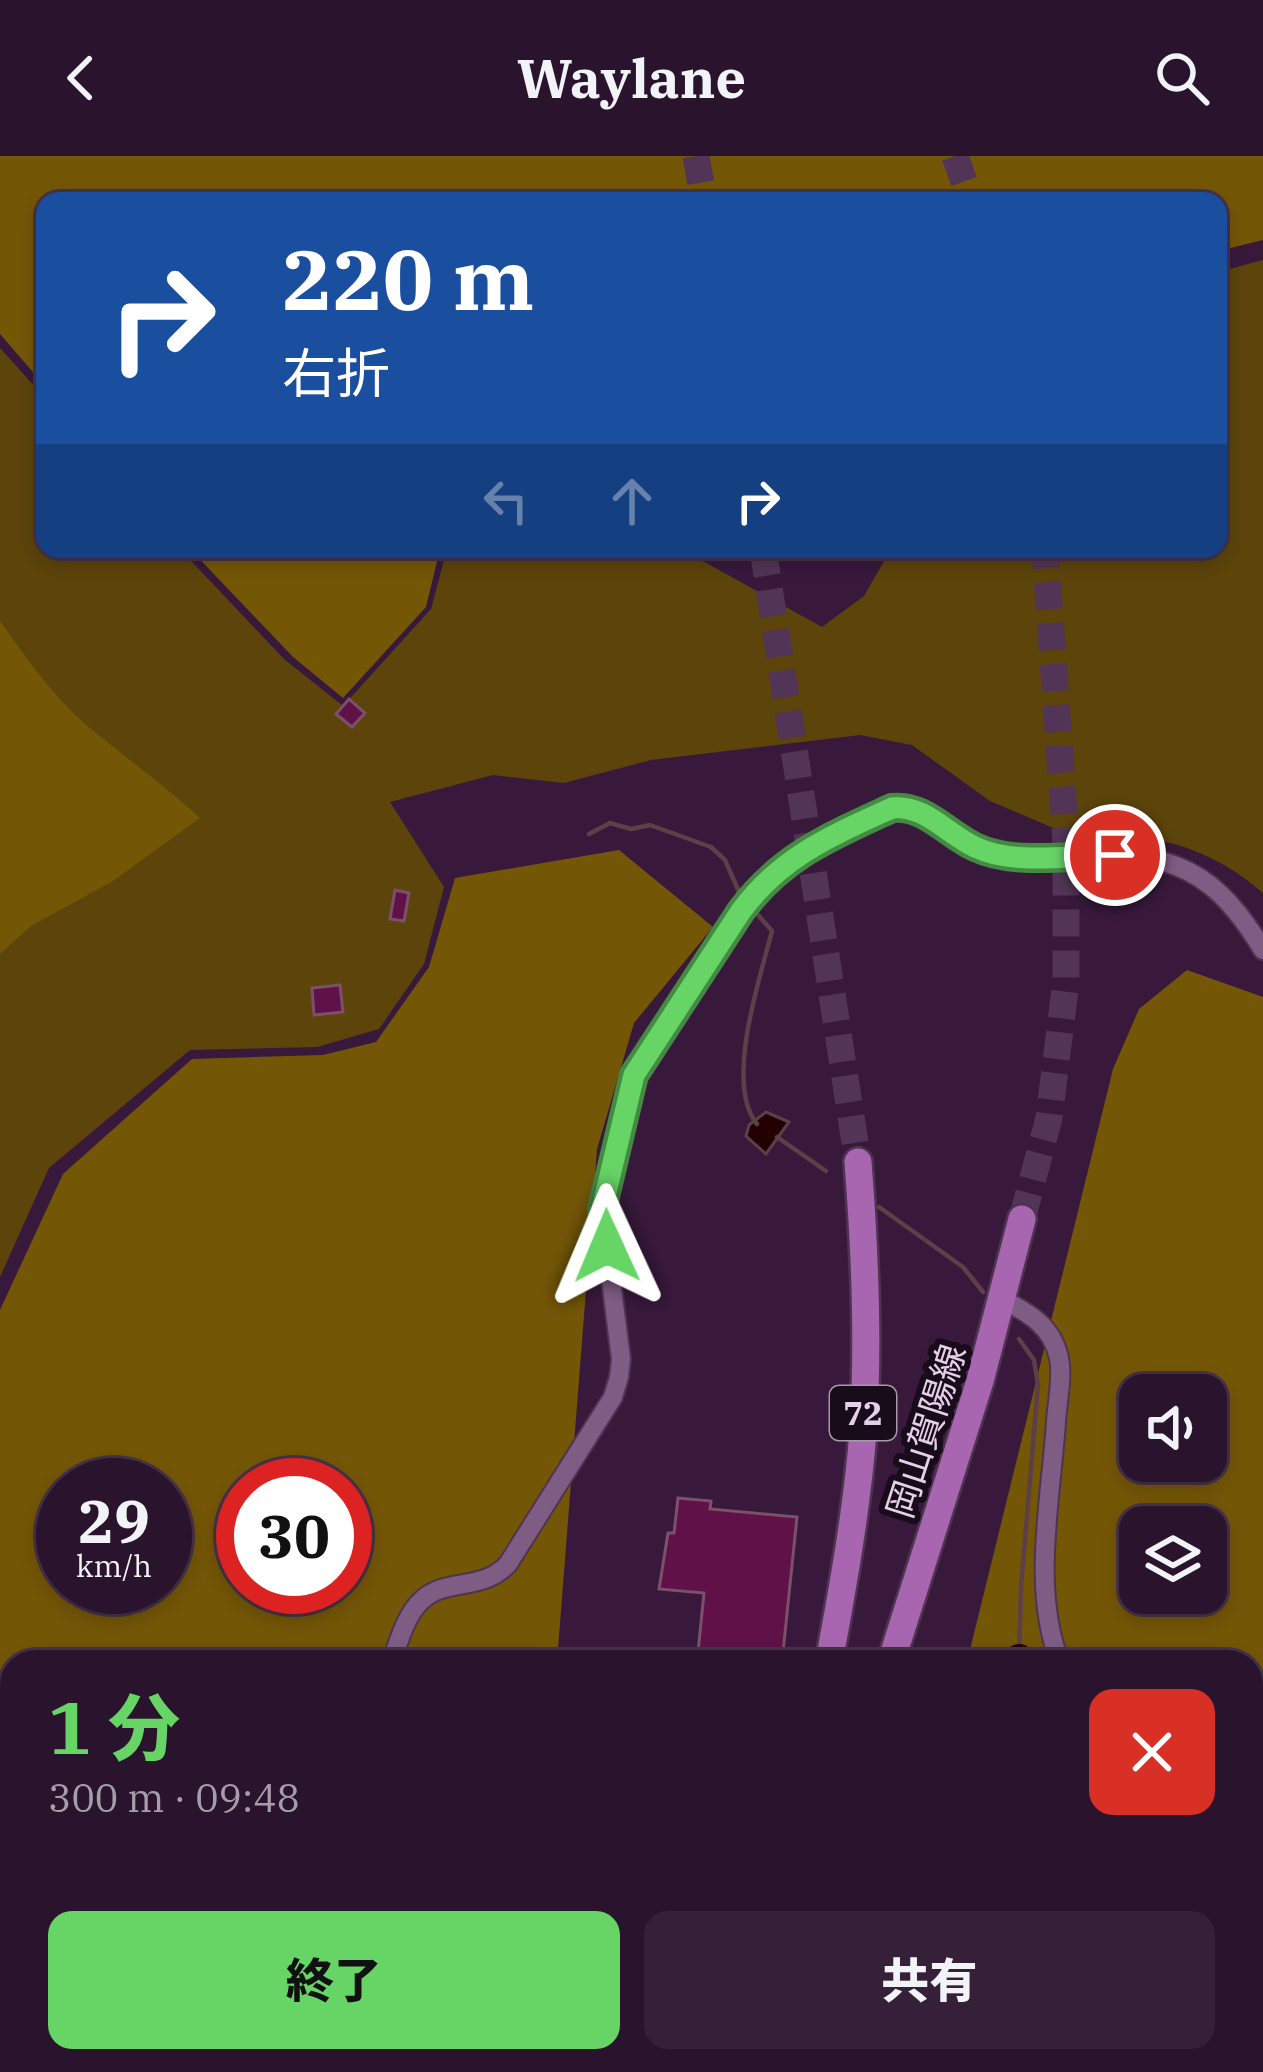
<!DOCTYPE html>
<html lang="ja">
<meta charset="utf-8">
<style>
body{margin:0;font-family:"IBM Plex Serif","Noto Sans JP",serif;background:#362039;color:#f1f3f6;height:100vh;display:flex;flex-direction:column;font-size:45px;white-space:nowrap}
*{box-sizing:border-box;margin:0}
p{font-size:39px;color:#a59eaa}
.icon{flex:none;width:66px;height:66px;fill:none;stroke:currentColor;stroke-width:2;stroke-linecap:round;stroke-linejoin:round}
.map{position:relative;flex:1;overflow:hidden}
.details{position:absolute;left:0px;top:1494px;width:1263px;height:423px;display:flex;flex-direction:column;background:#2a132d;border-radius:36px 36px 0 0;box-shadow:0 6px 18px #0003,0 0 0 3px #463249}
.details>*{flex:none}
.guide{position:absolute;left:36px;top:36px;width:1191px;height:366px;border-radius:24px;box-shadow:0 6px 18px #0003,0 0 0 3px #463249;background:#1a4fa0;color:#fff;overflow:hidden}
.fabs{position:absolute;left:1119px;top:1218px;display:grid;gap:24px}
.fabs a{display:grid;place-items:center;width:108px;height:108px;border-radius:24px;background:#2a132d;box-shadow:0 6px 18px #0003,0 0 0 3px #463249;font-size:60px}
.speed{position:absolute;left:36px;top:1302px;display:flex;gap:24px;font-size:60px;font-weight:700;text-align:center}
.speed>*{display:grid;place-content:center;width:156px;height:156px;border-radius:50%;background:#2a132d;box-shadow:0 6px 18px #0003,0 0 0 3px #463249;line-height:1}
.speed small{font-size:30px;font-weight:400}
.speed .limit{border:18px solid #d22;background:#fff;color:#111}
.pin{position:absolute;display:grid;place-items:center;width:102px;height:102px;color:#fff;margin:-51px;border:6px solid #fff;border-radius:50%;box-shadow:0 3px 12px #0007}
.me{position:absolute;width:132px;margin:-66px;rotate:359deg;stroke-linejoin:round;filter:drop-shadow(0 0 9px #0008)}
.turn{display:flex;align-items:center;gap:42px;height:252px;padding:0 48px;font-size:54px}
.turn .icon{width:156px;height:156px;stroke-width:2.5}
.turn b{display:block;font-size:84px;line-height:102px}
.lanes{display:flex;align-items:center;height:114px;padding:0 48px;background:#0003;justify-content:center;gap:60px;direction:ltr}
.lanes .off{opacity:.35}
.round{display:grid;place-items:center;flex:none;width:126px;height:126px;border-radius:24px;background:#362039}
.headline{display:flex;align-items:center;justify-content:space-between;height:204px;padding:0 48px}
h1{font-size:72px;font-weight:800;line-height:90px;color:#67d466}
.action{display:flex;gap:24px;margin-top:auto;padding:24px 48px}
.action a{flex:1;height:138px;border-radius:24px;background:#67d466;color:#111;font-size:48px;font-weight:800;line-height:138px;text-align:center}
.action a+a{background:#362039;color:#f1f3f6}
header{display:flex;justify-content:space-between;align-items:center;height:156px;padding:0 48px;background:#2a132d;font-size:54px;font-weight:800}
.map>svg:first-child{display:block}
</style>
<header><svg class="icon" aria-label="back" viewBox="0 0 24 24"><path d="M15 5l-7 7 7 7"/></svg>Waylane<svg class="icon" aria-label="search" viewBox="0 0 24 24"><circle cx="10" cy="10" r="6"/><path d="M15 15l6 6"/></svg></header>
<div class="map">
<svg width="1263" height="1916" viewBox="0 0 1263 1916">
<rect width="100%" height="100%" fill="#38193c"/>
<path fill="#5c440b" d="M1263 104V737C1217 697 1167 679 1107 680L1105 676 1079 683 990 645 912 589 860 579 651 604 564 627 493 619 390 646 444 731 424 808 379 873 317 891 190 894 49 1012 0 1121V192L45 242V393H180L284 503 343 550 431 453 447 393H681L822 471 864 440 891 393H1218V116Z"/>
<path fill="#745607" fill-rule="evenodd" d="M0 0H1263V84L1218 95V45H45V230L0 178Z
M190 393H440L426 451 343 542 293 501Z
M0 465C25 500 51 538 84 567 122 599 163 628 200 662L113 725 31 770 0 798Z
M619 694 713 771 634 867 597 993 557 1506H12V1627L0 1630V1154L63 1018 192 903 323 899 376 886 429 811 455 722ZM63 1329H165V1431H63ZM243 1329H345V1431H243Z
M1187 814 1263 841V1669L1251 1668V1506H967L1113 913 1139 853ZM1140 1239H1206V1305H1140ZM1140 1371H1206V1437H1140Z
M0 1836 12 1839V1905H137L134 1916H0Z"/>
<path fill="#230102" stroke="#5d3f47" stroke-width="3" d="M766 956 789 966 766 998 746 980 749 969Z
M12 1675V1779L0 1777V1678Z"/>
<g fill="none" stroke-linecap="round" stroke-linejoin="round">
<path stroke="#5d3f47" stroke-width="4.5" d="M589 678 610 667 631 673 650 669 711 691 725 704 740 738
M753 753 772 775C760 822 724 928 757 968
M777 981 826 1015
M879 1051 963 1111 983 1136
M1019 1503 1021 1431 1038 1229 1034 1204 1019 1183"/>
<path stroke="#230102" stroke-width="30" d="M1019 1503 1021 1506
M1251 1715 1263 1717"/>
</g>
<path fill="#601248" stroke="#7c4f6a" stroke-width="3" d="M349 543 365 557 352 571 336 558Z
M395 734 409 737 404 765 390 763Z
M340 829 343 856 314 859 312 832Z
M678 1342 711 1345 710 1353 797 1361 782 1506H697L704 1437 659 1433 668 1377H674Z"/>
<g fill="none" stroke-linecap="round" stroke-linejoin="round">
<path stroke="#523556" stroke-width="27" stroke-dasharray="27 14" stroke-linecap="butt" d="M696 0 704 45
M955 0 971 45
M763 393 858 1006
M1022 1063 1049 962 1066 825V685L1045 393"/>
<g stroke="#4f3451" stroke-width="22">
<path id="street" d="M1004 1144C1030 1158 1052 1170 1059 1202 1063 1221 1057 1247 1056 1266 1051 1343 1031 1434 1060 1506
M391 1506C399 1486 405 1460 421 1445 445 1421 482 1436 508 1408L613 1241 619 1221 621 1203 602 1053 634 918 741 755C783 700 831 680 892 652 932 647 959 693 998 700 1015 703 1036 699 1053 699 1159 698 1204 697 1263 794
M1251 1792 1263 1808
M413 1916V1905"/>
</g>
<g stroke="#4f3451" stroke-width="28">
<path id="secondary" d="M591 1905 598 1916
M873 1905 910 1916"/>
</g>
<g stroke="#4f3451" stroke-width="32">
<path id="primary" d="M829 1506C843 1430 857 1353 863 1276 869 1187 865 1095 858 1006
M891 1506 980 1225 1022 1063
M772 1905V1916
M812 1916V1905
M921 1916 923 1905"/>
</g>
<use href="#street" stroke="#7f5c83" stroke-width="18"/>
<use href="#secondary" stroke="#94619a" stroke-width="24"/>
<use href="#primary" stroke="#a866b0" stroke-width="27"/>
</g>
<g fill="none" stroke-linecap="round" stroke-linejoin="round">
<g stroke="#438a42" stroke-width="30">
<path id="route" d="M607 1090 602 1053 634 919 741 755C782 700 831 680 892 652 924 648 947 678 975 691 1014 710 1072 699 1115 699"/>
</g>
<use href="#route" stroke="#67d466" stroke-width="21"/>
</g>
<g text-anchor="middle" stroke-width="12" stroke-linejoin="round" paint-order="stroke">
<rect fill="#180b1a" stroke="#a896aa" stroke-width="3" x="830" y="1230" width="66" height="54" rx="9"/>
<g font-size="33" font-weight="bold" fill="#e5d1e7">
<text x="863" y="1269">72</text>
</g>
<g font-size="36" fill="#e5d1e7" stroke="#180b1a">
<text transform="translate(926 1275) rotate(-72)" y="13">岡山賀陽線</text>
</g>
</g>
</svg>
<div class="fabs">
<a><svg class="icon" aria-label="sound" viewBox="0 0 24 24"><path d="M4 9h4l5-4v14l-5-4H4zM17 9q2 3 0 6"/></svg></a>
<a><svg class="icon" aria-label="layers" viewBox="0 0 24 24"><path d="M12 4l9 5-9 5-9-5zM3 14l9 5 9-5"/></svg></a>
</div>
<div class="speed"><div>29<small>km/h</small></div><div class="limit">30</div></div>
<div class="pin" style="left:1115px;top:699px;background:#d93025"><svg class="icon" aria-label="arrive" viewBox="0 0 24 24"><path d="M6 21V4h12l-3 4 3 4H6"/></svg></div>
<svg class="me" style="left:607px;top:1090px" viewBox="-20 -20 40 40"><path d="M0-17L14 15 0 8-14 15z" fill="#67d466" stroke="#fff" stroke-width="4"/></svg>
<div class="guide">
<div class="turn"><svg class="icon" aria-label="right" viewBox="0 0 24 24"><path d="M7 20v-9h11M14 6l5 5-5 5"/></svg><div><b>220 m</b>右折</div></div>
<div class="lanes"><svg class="icon off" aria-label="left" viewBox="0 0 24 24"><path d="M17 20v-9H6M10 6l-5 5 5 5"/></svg><svg class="icon off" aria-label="ahead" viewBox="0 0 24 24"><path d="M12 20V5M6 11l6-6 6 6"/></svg><svg class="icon" aria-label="right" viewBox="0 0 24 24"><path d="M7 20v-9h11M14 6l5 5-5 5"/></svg></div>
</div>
<section class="details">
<div class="headline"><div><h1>1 分</h1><p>300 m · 09:48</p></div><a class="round" style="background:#d93025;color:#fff"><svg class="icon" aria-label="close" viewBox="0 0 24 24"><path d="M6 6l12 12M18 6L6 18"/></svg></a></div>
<div class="action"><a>終了</a><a>共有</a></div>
</section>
</div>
